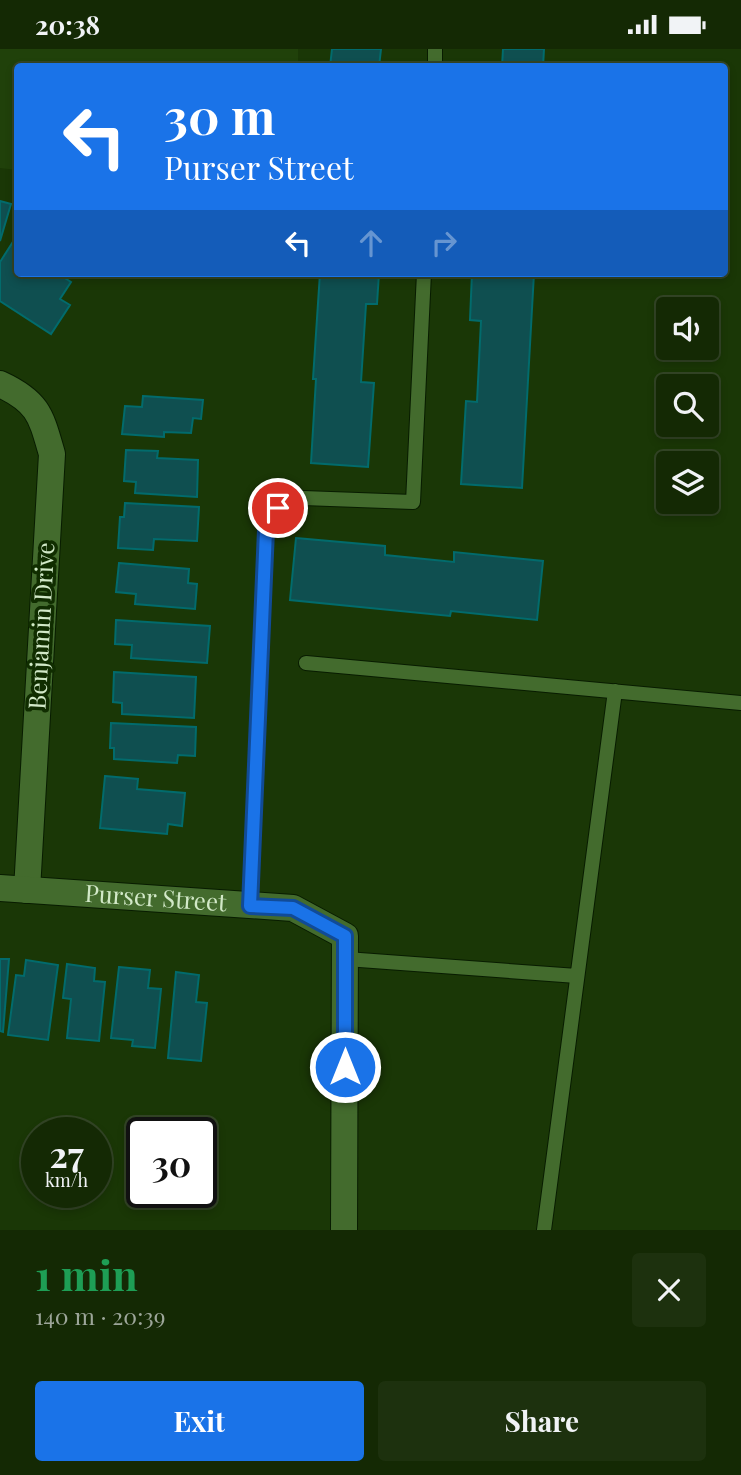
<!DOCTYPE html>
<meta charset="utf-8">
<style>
body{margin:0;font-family:"Playfair Display",serif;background:#1d310e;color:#f1f3f6;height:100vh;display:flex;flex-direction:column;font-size:26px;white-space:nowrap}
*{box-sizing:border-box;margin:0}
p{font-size:23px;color:#9da69a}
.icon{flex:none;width:38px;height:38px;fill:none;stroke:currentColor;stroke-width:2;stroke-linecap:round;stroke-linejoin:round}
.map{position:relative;height:1181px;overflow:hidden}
.panel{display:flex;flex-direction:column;background:#142904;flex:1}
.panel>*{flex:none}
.banner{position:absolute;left:14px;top:14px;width:714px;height:214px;border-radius:7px;box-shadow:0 4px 10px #0003,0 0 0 2px #334526;background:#1a73e8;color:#fff;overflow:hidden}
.buttons{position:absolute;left:656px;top:248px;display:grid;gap:14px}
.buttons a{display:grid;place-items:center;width:63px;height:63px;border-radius:7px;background:#142904;box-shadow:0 4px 10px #0003,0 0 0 2px #334526;font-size:35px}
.speed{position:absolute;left:21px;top:1068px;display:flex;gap:14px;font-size:35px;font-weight:700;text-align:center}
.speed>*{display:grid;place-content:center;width:91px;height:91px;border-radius:50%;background:#142904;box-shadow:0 4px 10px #0003,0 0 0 2px #334526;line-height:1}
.speed small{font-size:18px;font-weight:400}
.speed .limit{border:4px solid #111;border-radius:10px;background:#fff;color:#111}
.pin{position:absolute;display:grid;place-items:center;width:60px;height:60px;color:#fff;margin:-30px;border:4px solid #fff;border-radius:50%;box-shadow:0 2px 7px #0007}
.me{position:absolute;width:77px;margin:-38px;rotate:0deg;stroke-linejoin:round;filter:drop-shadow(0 0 5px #0008)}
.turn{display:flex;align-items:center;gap:24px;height:147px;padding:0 35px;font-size:32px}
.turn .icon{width:91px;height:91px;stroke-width:2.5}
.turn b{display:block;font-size:49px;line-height:60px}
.lanes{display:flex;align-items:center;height:66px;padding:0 35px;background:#0003;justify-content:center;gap:35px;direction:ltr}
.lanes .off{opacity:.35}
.round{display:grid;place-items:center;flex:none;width:74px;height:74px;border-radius:7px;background:#1d310e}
.headline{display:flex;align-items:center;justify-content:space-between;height:119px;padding:0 35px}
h1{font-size:42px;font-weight:700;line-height:52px;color:#1e9e55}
.button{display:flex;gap:14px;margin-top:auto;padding:14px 35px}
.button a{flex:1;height:80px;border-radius:7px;background:#1a73e8;color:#fff;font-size:28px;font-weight:700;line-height:80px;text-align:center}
.button a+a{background:#1d310e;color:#f1f3f6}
.status{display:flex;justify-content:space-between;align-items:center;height:49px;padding:0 35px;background:#142904;direction:ltr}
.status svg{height:19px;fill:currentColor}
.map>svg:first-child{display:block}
</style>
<div class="status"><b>20:38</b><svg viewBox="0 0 49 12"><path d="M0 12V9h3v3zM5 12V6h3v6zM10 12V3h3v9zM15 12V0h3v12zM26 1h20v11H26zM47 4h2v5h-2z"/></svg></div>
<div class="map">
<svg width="741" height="1181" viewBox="0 0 741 1181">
<rect width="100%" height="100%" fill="#1a3706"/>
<path fill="#20410a" d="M0 0H298V17L18 18 17 121 0 119Z"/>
<path fill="#0f4f50" stroke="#026b6c" stroke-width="2" d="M332 0H381L379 18H330Z
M503 0H544L543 18H502Z
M0 152 11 155 0 192Z
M18 185V224H57L71 233 60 250 70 256 51 285 0 252V213Z
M320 224H379L377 255H366L361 333 374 334 368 418 311 414 316 330H313Z
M472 224H534L522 439 461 435 466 352 477 353 481 272 470 271Z
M143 347 203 351 201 370 193 369 191 384 164 383V388L122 385 125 357 142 358Z
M126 401 158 402 157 409 198 411 197 448 135 444 136 433 124 432Z
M125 454 199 458 197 492 154 490 153 501 118 499 120 468H124Z
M296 489 385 497V506L454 513V503L543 512 537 571 451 562 450 567 290 551Z
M119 514 189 520 188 534 197 535 195 560 135 555 136 545 116 543Z
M116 571 210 577 207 614 131 609 132 596 115 595Z
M114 623 196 628 194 669 122 665V654L113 653Z
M111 674 196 678 195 707 178 706 177 714 114 710V699H110Z
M105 727 138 730 137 740 185 744 182 777 168 775 167 785 100 779Z
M0 910H9L3 983 0 982Z
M26 911 58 916 48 991 8 986 16 926 24 927Z
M67 915 95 919 94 932 105 933 99 992 67 989 71 950 63 949Z
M119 918 150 921 148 939 161 940 155 999 132 997 133 991 111 989Z
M176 923 199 926 196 953 207 954 201 1012 168 1009Z"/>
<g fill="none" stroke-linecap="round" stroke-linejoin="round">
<g stroke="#081c00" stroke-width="16">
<path id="lane" d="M435 18V0
M306 614 741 654
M250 857 266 481 278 459 303 449 413 453 424 224
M346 910 577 927
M544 1181 615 642"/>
</g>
<g stroke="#081c00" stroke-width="28">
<g id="street">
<path d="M0 335C39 353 41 367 52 405L27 841"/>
<path id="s1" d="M0 839 293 859 345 887 344 1181"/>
</g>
</g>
<use href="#lane" stroke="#436b2d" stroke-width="14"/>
<use href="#street" stroke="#436b2d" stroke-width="26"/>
</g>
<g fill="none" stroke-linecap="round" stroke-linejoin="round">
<g stroke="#114b97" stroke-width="18">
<path id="route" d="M278 459 266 481 250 857 293 859 345 887V1018"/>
</g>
<use href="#route" stroke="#1a73e8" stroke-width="12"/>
</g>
<g text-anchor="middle" stroke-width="7" stroke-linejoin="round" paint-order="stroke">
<g font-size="24" fill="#d2e9c8" stroke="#102d00">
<text transform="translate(42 577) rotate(-87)" y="8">Benjamin Drive</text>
<text dy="8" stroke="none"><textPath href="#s1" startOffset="156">Purser Street</textPath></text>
</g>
</g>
</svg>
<div class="buttons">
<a><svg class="icon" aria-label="sound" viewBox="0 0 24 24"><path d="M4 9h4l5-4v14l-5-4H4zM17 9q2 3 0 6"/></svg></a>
<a><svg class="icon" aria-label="search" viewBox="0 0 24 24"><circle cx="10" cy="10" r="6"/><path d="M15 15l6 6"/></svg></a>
<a><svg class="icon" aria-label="layers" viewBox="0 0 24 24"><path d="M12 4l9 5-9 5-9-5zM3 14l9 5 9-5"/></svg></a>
</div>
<div class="speed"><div>27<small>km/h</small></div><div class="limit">30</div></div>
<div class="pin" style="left:278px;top:459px;background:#d93025"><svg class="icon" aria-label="arrive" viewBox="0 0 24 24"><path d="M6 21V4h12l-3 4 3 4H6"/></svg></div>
<svg class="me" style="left:345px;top:1018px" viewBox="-20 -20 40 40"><circle r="17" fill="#1a73e8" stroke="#fff" stroke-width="3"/><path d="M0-11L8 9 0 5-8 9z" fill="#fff"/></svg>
<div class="banner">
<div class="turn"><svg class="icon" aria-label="left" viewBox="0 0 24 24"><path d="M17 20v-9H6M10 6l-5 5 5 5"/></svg><div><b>30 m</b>Purser Street</div></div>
<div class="lanes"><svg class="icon" aria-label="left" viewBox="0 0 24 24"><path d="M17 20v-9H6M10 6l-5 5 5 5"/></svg><svg class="icon off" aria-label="ahead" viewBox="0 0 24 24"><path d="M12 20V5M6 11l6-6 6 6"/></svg><svg class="icon off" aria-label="right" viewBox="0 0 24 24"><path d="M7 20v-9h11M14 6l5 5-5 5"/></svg></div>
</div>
</div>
<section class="panel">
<div class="headline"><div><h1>1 min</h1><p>140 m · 20:39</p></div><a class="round"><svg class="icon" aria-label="close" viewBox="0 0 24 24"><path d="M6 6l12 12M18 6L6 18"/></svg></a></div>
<div class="button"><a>Exit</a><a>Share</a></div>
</section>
